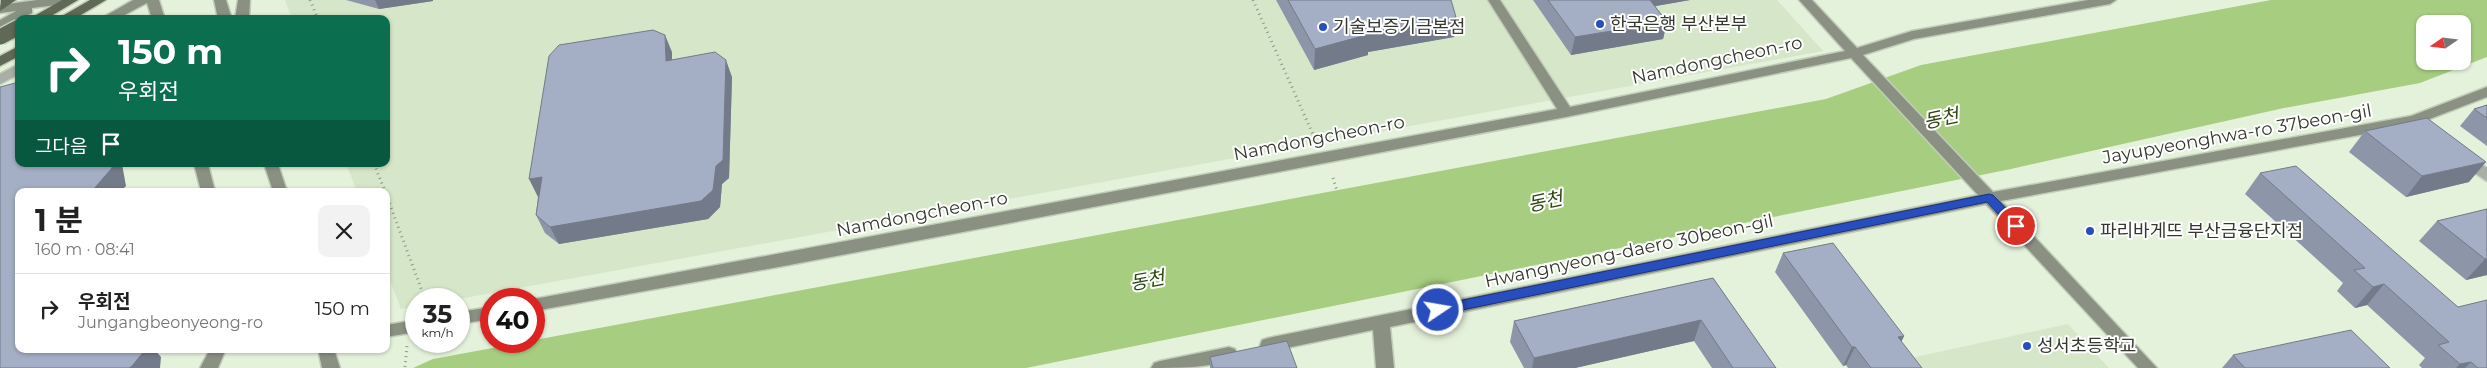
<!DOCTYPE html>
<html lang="ko">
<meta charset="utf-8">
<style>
body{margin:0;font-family:Montserrat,"Noto Sans KR",sans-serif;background:#f2f2f2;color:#222;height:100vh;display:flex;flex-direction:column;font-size:19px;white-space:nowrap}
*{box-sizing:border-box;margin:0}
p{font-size:16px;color:#767676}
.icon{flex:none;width:28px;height:28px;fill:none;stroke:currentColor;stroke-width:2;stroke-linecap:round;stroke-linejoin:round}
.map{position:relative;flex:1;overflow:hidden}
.side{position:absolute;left:15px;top:188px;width:375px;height:165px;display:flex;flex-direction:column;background:#fff;border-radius:10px;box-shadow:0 1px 4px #0004}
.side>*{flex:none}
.guide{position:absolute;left:15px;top:15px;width:375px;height:152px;border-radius:10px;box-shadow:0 1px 4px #0004;background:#0b6e4f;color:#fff;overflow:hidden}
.needle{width:32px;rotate:256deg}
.tools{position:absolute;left:2416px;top:15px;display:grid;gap:10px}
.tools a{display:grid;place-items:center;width:55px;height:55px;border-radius:10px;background:#fff;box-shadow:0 1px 4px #0004;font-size:25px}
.speed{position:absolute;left:405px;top:288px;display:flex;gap:10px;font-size:25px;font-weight:700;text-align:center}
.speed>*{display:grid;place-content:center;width:65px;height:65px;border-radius:50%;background:#fff;box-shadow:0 1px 4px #0004;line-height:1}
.speed small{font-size:12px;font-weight:400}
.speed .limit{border:8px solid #d22;background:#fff;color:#111}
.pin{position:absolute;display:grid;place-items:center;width:42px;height:42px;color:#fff;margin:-21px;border:2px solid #fff;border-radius:50%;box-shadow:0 1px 5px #0007}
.me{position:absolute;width:55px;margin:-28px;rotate:78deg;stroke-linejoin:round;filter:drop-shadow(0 0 4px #0008)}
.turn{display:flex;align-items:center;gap:18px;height:105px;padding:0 20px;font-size:22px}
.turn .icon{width:65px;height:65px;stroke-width:2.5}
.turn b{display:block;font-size:35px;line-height:42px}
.then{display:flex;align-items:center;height:48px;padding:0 20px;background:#0003;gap:10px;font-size:19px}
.round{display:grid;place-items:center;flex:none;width:52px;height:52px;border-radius:10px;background:#f2f2f2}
.summary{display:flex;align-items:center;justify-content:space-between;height:85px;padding:0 20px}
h1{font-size:30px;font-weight:700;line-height:38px}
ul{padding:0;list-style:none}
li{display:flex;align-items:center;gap:15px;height:70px;padding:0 20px;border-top:1px solid #e0e0e0}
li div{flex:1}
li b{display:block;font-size:19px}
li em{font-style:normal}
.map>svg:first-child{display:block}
</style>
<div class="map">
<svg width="2487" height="368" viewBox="0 0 2487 368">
<rect width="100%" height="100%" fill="#e5f2db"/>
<path fill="#d6e6c8" d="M285 0H1777L1823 51 459 299H416V307L401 309 386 270V191H357L346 164H386V19H292Z
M2068 324 2109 368H1865Z"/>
<path fill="#a7ce80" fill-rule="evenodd" d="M2271 0H2487V57L2420 83 2284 108 2011 169 1026 368H413L433 359 1826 99 1921 65ZM2425 24H2462V61H2425Z"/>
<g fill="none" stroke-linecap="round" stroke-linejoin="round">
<g stroke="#c2cdb9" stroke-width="3">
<path id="street" d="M19 64V74L0 84V74Z
M2463 153 2487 168V181L2458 162 2456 158Z"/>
</g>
<g stroke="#c2cdb9" stroke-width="3">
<path id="secondary" d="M37 0H72L66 4 32 8V13L0 29V20L16 11 0 13V5Z
M133 0H159L165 19H152L147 3 117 19H100Z
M214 0H226L232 19H218Z
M238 0H250L249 19H235Z
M1488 0H1500L1570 107 1845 51 1799 0H1812L1857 48 1912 31 2088 0H2116L2110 4 1914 39 1863 55 1993 192 2411 116 2487 87V97L2414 125 2001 201 2157 368H2138L1986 204 1390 327 1394 368H1376L1373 330 1268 352 1262 350 1260 345 1262 340 1268 338 1978 195 1851 58 1566 117 784 266 534 311V299L1557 109Z
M194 164H208L215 191H201Z
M264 164H278L287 191H273Z
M491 307V319L459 324V312Z
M416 320V332L386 337V325Z
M1229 347 1235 349 1237 354 1235 359C1207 368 1180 368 1151 368L1154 363 1160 361Z
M210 349H226L218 368H200Z
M318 349H334L340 368H322Z"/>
</g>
<g stroke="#c2cdb9" stroke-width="3">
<path id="highway" d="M1 0H16L0 11Z
M62 0H78L46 19H29Z
M90 0H106L74 19H57Z
M19 46V56L0 66V56Z"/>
</g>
<path stroke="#8f9888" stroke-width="3" stroke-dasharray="1 4" stroke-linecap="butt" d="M310 0 318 19
M1253 0 1316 141
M374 164 385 191
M1333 178 1337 191
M386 194 425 299
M405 367 407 346"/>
<use href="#street" fill="#aaafa6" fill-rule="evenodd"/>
<use href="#secondary" fill="#8a9183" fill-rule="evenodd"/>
<use href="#highway" fill="#5f6956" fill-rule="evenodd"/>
<g stroke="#c2cdb9" stroke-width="18" stroke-linecap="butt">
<path id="highway-bridge" d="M0 37 19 27"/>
</g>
<use href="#highway-bridge" stroke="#5f6956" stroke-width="15"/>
</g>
<path fill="#8d96a9" d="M346 0H433V1L379 9Z
M1276 0H1451L1454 37 1368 52V55L1314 70Z
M1533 0H1690L1655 6 1667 22 1663 39 1571 55Z
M672 52V60L732 77 729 178 722 184 720 207 708 219 559 244 545 233 536 215 538 196V197Z
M2487 105V146L2460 126 2474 109Z
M2365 131 2469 182 2406 197 2349 152Z
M2260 173 2487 368H2422L2419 365 2425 358 2367 305 2355 308 2337 291 2343 283 2245 194Z
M2487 209V275L2466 280 2419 241 2437 221Z
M1783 253 1904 336 1901 342 1922 368H1848L1846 365 1843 366 1775 272Z
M1713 278 1776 368H1712L1694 341 1575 368H1524L1510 342 1514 321Z
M2233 355 2390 368H2222Z
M1210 357 1297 368H1210Z"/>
<path fill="#737a89" d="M375 0H433V1L379 9Z
M1641 0H1690L1639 9Z
M1456 17 1454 37 1368 52V55L1314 70 1315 49 1368 32Z
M1667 22 1663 39 1571 55 1575 37Z
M665 35 672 52V79L666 61Z
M726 60 732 77 729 178 722 184 720 207 708 219 559 244 550 227Z
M2486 162 2469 182 2406 197 2422 176Z
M112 164H122L126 186 121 191H92Z
M542 177 550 195 538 197 529 179Z
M2485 259H2487V275L2466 280Z
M2384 284 2367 305 2355 308 2373 287Z
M1701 320 1694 341 1575 368H1532L1534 358Z
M1904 336 1895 355 1898 337Z
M1852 347H1855L1846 365 1843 366Z
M145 349H154L161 357 160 368H129Z
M2471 362 2465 368H2456L2460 364Z"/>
<path fill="#a4aec4" stroke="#737a89" d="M1288 0H1451L1456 17 1368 32 1370 34 1315 49Z
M1548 0H1650L1667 22 1575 37Z
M653 30 665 35 666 61 715 52 726 60 723 160 716 166 713 190 701 201 550 227 536 215 542 177 529 179 549 56 559 45Z
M19 82V164H112V168L92 191H19V349H145V350L132 366 129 368H0V87Z
M2487 105V118L2474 109Z
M2427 118 2486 162 2422 176 2365 131Z
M2296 166 2458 307 2487 300V368H2478L2471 362 2460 364 2438 345 2449 342 2384 284 2373 287 2354 270 2365 268 2260 173Z
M2487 209V259H2485L2437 221Z
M1833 243 1904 336 1898 337 1922 368H1871L1855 347H1852L1783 253Z
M1713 278 1776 368H1733L1701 320 1534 358 1514 321Z
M2351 330 2390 368H2245L2233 355Z
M1287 341 1297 368H1213L1210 357Z"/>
<path fill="#284ebd" stroke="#1a337b" d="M1989 194 1993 195 2020 223V229H2012L1987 202 1438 315 1432 310 1438 305Z"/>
<g fill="#284ebd" stroke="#fff" stroke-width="2">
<circle cx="1600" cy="24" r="5"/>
<circle cx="1323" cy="27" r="5"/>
<circle cx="2090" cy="231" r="5"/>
<circle cx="2027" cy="346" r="5"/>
</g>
<g text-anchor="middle" stroke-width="4" stroke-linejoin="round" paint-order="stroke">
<g font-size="18" fill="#34382f" stroke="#fff" text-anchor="start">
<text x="1610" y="30">한국은행 부산본부</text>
<text x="1333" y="33">기술보증기금본점</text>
<text x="2100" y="237">파리바게뜨 부산금융단지점</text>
<text x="2037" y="352">성서초등학교</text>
</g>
<g font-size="18" fill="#34382f" stroke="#fff">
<text transform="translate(1717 60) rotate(-12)" y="6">Namdongcheon-ro</text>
<text transform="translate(2237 134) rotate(-10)" y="6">Jayupyeonghwa-ro 37beon-gil</text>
<text transform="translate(1319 138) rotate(-11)" y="6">Namdongcheon-ro</text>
<text transform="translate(922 214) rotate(-11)" y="6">Namdongcheon-ro</text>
<text transform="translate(1629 251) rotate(-12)" y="6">Hwangnyeong-daero 30beon-gil</text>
</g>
<g font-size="19" font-style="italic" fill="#2f4710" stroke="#fff">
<text transform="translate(1941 118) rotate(-12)" y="7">동천</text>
<text transform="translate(1545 201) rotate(-12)" y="7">동천</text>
<text transform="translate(1147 280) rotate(-11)" y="7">동천</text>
</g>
</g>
</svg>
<div class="tools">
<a><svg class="needle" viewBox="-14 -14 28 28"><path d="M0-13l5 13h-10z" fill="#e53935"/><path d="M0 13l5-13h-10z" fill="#767676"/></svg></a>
</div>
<div class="speed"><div>35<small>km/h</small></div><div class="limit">40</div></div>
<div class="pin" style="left:2016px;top:226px;background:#d93025"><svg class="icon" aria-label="arrive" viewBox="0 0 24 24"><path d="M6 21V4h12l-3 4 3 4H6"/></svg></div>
<svg class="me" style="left:1438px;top:310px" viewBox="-20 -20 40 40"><circle r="17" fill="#284ebd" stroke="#fff" stroke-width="3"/><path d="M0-11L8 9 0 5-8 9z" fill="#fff"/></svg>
<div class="guide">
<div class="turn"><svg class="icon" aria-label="right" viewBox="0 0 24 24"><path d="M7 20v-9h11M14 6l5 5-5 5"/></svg><div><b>150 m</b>우회전</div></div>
<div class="then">그다음<svg class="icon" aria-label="arrive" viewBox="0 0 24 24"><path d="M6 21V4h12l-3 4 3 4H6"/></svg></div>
</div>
<section class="side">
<div class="summary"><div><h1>1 분</h1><p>160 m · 08:41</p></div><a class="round"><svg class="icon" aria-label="close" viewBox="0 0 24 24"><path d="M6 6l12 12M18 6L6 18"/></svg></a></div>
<ul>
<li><svg class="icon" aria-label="right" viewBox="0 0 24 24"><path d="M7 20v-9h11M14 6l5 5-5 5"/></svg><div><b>우회전</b><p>Jungangbeonyeong-ro</p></div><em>150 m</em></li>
</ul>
</section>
</div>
